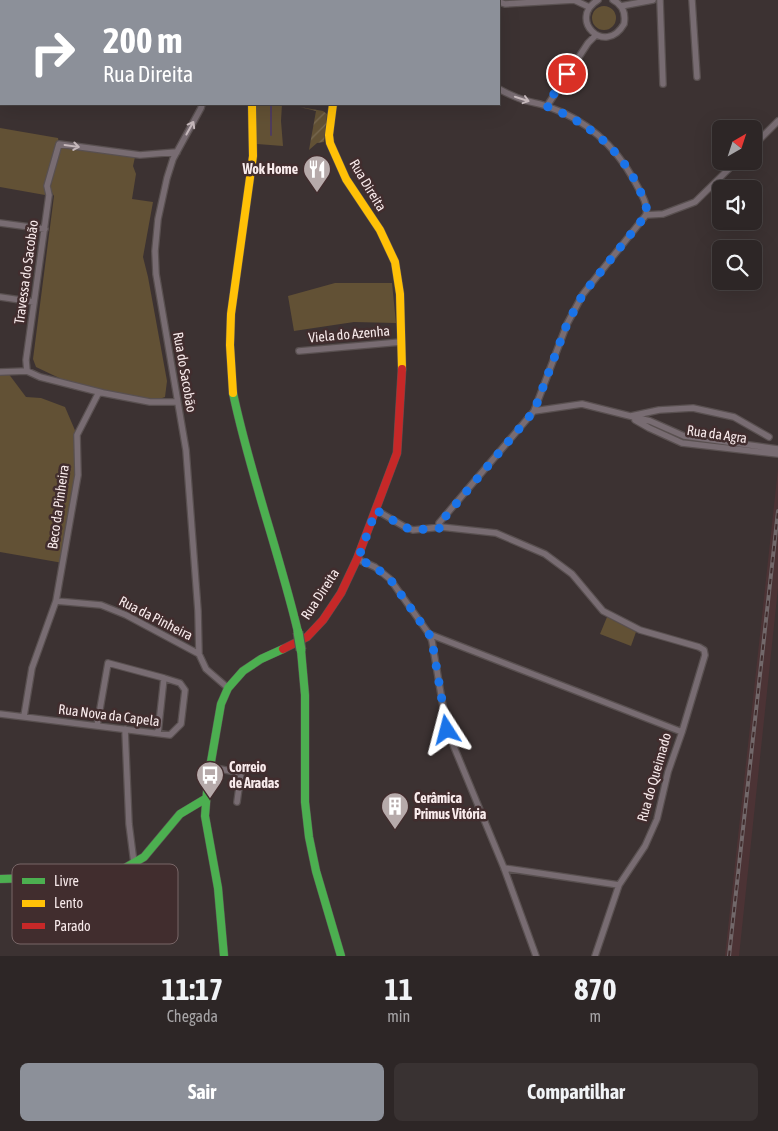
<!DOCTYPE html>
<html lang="pt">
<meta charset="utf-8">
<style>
body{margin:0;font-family:"Asap Condensed",sans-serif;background:#393232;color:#f1f3f6;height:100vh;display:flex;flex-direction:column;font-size:19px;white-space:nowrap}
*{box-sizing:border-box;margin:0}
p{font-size:16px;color:#a7a5a7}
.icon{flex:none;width:28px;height:28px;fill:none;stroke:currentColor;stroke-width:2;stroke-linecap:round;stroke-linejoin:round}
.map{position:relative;height:956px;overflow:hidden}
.side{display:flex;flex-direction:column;background:#2d2626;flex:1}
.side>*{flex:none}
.top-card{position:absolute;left:0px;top:0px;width:500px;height:105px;box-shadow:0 5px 20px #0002,0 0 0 1px #484343;background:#8c9099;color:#fff;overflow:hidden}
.needle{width:32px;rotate:39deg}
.buttons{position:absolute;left:712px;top:120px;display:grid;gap:10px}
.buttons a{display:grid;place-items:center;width:50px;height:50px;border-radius:8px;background:#2d2626;box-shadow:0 5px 20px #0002,0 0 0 1px #484343;font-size:25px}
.pin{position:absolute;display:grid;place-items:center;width:42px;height:42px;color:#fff;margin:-21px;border:2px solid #fff;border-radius:50%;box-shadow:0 1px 5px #0007}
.me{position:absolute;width:55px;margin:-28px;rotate:351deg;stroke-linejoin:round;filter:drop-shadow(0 0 4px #0008)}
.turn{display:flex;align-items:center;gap:18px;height:105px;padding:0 20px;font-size:22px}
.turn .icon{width:65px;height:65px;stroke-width:2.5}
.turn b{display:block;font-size:35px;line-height:42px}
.eta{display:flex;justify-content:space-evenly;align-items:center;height:85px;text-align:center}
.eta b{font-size:30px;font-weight:700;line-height:35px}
.cta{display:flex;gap:10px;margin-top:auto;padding:10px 20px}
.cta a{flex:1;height:58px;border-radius:8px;background:#8c9099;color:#fff;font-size:20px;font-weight:700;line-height:58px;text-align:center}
.cta a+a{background:#393232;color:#f1f3f6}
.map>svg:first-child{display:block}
</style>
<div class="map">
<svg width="778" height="956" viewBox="0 0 778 956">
<defs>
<pattern id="garden-furrows" width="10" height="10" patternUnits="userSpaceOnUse" patternTransform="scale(1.25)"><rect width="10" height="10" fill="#625135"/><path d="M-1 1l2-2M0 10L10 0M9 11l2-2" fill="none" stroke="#796a52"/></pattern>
</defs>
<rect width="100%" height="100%" fill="#3c3232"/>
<path fill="#4c3335" d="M778 469V588L739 956H725Z"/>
<path fill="#625135" d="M592 18a12 12 0 1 1 24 0a12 12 0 1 1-24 0Z
M256 104H282L281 121 283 146 257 144Z
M0 128 58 138 59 144 45 195 0 187Z
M61 146 135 157 133 166 136 174 132 199 153 202 143 257 148 277 167 381 165 397 150 402 74 385 36 367 33 359 54 196 50 189Z
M335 283H392L396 323 354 322 294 331 288 296Z
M0 372 8 373 26 397 41 398 65 407 77 435 78 475 63 563 0 552Z
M607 617 636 632 631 646 600 634Z"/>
<path fill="url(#garden-furrows)" d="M300 107 323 111 327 114 324 142 317 143 309 150 316 111Z"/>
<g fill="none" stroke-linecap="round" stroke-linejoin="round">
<path stroke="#4f3c5d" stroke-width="2" d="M247 0 248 1
M271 104V135"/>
<g stroke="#595050" stroke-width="8">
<path id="street" d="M174 0 175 1
M422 0V1
M598 0C567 19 605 57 624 24 626 13 623 5 613 0
M660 0 663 84
M692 0 697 77
M304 1 305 0
M499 2 505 4 574 0 589 7
M621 6 653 0
M499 89C508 94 517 98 527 101 534 103 542 104 549 107 586 120 615 146 634 180 639 190 649 204 646 215L583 294 567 324 534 411
M547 106 588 43 596 35
M754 145 778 121
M646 215 663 214 695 202 737 161
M0 223 45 229
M0 297 34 302
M299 351 401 342
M0 372 27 371
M177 402H150L103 393 40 377 27 371 26 360 49 195 47 186 59 144 140 155 177 152
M631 416 659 410 693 408 734 417 769 437
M635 420 649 428 682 443 778 454
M376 510 405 527 413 530 441 527 496 533 545 554 572 574 603 611 640 630 699 647 704 650 705 655 682 732
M441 527 439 523 534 411 582 404 650 421 684 436 778 449
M357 559 375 567 390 579 429 634 432 641 447 730 504 868 536 956
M56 601 78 475 77 435 99 392
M429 634 682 732 668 772 657 819 645 846 619 885 504 868
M199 654 198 611 186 450 156 274 155 251 158 219 167 178 173 159 201 108 202 104
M0 714 170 735 181 724 185 690 180 683 164 678
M24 716 32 668 56 601 101 605 126 615 199 654 206 669 228 688
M97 726 108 663 164 678 158 733
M125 729 129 824 134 863
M210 767 241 773 237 802
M595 956 619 885"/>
</g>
<g stroke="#595050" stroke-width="9">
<path id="fast" d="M225 0 226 1
M233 393C250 474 279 552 298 632
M301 650 305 695V802L309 837 316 871 341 956
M0 879 96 876 125 868 144 857 180 814 205 799
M224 956 218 888 205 816 208 779 221 704 228 688 243 671 261 659 283 649"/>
</g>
<g stroke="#595050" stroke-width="9">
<path id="slow" d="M377 1 378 0
M333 104 329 135 330 143 346 179 380 230 395 262 400 294 402 369
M233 393 230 345 231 314 253 156 252 104"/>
</g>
<g stroke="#595050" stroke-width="9">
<path id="jam" d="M283 649 307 637 323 620 341 593 357 559 397 453 402 369"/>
</g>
<use href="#street" stroke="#786c72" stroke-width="5.5"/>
<use href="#fast" stroke="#4caf50" stroke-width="8"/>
<use href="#slow" stroke="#ffc107" stroke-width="8"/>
<use href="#jam" stroke="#c62828" stroke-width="8"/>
<g stroke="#72686a" stroke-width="4">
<path id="rail" d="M729 956 778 511"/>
</g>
<use href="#rail" stroke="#412d2e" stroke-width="2" stroke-dasharray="5.5" stroke-linecap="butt"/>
<g stroke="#595050" stroke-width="11" stroke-linecap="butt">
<path id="fast-bridge" d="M298 632 301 650"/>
</g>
<use href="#fast-bridge" stroke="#4caf50" stroke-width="9"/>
</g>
<defs><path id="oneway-shaft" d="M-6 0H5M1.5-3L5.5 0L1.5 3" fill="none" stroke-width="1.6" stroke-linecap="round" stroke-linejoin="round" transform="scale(1.25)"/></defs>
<g stroke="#c5b8bb">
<use href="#oneway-shaft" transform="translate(522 99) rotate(18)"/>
<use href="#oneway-shaft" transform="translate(190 128) rotate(-61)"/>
<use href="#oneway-shaft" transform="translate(72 146) rotate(8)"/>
</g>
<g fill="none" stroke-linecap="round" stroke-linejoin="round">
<path stroke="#1a73e8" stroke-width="9" stroke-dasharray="0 16.2" d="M447 730 432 641 429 634 390 579 375 567 358 559 376 510 404 527 413 530 441 528 440 523 534 411 567 324 583 294 646 215C648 207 644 201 641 193 623 151 588 122 546 106L567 74"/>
</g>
<defs>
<g id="restaurant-pin" transform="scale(1.4375)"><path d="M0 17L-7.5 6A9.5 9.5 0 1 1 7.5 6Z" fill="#b6aaaa" stroke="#412d2e"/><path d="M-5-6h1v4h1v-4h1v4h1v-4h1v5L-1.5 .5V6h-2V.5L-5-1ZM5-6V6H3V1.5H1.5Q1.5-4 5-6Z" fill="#fff"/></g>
<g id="bus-pin" transform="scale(1.4375)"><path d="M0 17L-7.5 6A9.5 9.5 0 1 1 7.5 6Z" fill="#b6aaaa" stroke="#412d2e"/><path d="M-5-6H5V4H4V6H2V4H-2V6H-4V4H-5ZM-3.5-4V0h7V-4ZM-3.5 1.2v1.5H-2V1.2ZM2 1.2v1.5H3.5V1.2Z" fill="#fff"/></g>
<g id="building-pin" transform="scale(1.4375)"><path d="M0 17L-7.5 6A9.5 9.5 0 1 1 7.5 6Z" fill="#b6aaaa" stroke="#412d2e"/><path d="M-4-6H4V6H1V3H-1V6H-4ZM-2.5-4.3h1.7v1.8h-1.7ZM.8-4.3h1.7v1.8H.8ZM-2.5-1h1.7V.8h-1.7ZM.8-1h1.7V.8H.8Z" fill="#fff"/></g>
</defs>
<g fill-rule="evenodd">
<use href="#restaurant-pin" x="317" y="169"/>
<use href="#bus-pin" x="210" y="775"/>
<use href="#building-pin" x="395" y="806"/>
</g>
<g text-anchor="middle" stroke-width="5" stroke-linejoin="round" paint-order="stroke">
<g font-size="14" font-weight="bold" fill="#f8eaeb" stroke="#412d2e" text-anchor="start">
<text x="298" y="174" text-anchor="end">Wok Home</text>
<text x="229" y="772">Correio<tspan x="229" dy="16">de Aradas</tspan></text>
<text x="414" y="803">Cerâmica<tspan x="414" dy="16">Primus Vitória</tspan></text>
</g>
<g font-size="14" fill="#f8eaeb" stroke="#412d2e">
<text transform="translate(368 185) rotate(59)" y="5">Rua Direita</text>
<text transform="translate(26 272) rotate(-82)" y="5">Travessa do Sacobão</text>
<text transform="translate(349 334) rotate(-5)" y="5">Viela do Azenha</text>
<text transform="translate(185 372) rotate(80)" y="5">Rua do Sacobão</text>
<text transform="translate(717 434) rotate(8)" y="5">Rua da Agra</text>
<text transform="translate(58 507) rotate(-82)" y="5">Beco da Pinheira</text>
<text transform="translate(320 594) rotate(-57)" y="5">Rua Direita</text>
<text transform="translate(156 618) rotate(27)" y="5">Rua da Pinheira</text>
<text transform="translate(109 715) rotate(7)" y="5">Rua Nova da Capela</text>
<text transform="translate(654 777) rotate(-74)" y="5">Rua do Queimado</text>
</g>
</g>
<rect x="12" y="864" width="166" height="80" rx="8" fill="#412d2e" stroke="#786667" stroke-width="1"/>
<rect x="22" y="878" width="23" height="6" fill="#4caf50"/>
<rect x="22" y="900" width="23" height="7" fill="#ffc107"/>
<rect x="22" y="923" width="23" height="6" fill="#c62828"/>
<g font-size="14" fill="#f8eaeb">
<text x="54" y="886">Livre</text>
<text x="54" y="908">Lento</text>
<text x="54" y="931">Parado</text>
</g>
</svg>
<div class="buttons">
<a><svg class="needle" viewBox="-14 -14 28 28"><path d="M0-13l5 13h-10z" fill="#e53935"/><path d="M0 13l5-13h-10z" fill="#a7a5a7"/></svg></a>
<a><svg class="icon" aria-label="sound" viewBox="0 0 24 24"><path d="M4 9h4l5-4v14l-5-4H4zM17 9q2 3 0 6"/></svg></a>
<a><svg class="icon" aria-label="search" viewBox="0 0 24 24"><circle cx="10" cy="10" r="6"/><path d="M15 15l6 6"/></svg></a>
</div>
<div class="pin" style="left:567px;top:74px;background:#d93025"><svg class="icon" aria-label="arrive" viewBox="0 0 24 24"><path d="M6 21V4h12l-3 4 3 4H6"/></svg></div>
<svg class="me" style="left:447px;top:730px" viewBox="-20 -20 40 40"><path d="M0-17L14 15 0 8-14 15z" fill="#1a73e8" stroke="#fff" stroke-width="4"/></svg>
<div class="top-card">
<div class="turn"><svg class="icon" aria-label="right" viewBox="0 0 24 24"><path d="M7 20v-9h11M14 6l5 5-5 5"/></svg><div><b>200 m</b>Rua Direita</div></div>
</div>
</div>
<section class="side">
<div class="eta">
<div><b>11:17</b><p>Chegada</p></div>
<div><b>11</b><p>min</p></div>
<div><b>870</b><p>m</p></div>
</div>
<div class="cta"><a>Sair</a><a>Compartilhar</a></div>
</section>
